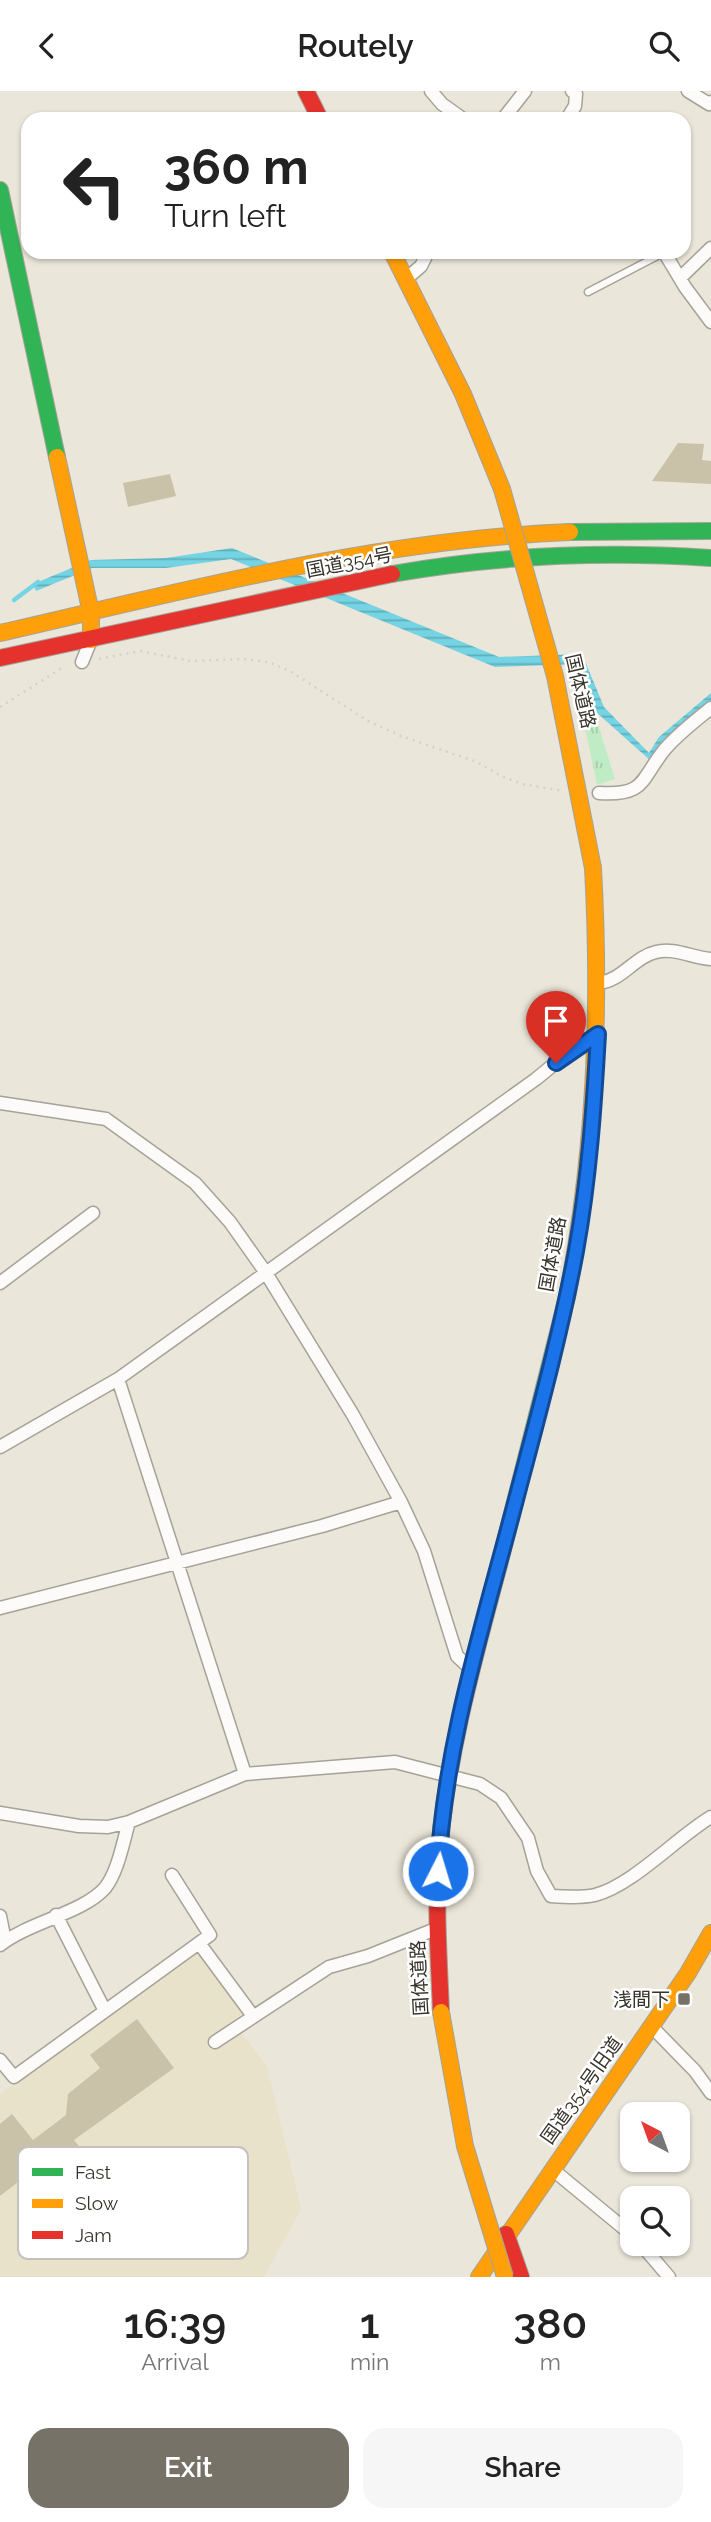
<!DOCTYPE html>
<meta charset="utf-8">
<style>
body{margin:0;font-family:Raleway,"Noto Sans JP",sans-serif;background:#f6f6f6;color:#222;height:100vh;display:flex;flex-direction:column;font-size:26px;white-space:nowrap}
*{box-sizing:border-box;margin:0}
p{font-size:23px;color:#767676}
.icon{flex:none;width:38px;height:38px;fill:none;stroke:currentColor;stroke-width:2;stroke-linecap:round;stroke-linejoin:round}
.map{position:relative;height:2186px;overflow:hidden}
.side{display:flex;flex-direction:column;background:#fff;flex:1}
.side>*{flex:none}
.hud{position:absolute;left:21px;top:21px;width:670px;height:147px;border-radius:21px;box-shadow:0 2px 5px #0004;background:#fff;color:#222;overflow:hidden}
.needle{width:46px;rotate:319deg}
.tools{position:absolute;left:620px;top:2011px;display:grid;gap:14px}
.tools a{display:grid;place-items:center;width:70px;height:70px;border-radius:14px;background:#fff;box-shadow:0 2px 5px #0004;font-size:35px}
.pin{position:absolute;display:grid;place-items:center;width:60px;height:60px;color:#fff;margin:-72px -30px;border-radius:50% 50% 50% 0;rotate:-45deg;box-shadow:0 0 7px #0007}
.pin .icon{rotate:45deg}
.me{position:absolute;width:77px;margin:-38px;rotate:5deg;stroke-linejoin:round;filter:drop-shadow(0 0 5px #0008)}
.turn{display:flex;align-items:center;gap:24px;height:147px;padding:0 28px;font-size:32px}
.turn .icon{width:91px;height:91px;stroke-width:2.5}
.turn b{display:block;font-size:49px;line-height:60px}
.eta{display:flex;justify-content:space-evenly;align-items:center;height:119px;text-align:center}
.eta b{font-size:42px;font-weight:600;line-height:49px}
.primary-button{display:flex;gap:14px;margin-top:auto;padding:14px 28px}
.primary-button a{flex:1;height:80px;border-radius:21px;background:#767268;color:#fff;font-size:28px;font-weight:600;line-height:80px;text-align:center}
.primary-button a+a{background:#f6f6f6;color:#222}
header{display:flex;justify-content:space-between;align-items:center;height:91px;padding:0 28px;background:#fff;font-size:32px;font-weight:600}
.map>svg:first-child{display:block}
</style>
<header><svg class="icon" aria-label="back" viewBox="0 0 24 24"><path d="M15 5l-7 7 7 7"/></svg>Routely<svg class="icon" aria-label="search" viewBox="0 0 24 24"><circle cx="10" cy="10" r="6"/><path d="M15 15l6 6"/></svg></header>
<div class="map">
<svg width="711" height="2186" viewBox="0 0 711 2186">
<defs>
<pattern id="park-tufts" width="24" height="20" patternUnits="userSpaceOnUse" patternTransform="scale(1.75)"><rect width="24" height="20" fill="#bfecc4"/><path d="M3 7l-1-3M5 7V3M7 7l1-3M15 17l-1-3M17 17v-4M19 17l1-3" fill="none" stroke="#a5cba9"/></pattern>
<pattern id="water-rules" width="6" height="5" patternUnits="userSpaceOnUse" patternTransform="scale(1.75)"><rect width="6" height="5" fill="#74d4e3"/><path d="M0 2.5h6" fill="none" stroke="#60adb8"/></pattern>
</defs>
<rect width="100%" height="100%" fill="#eae6d9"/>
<path fill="#e9e2cb" d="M195 1861 202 1863 243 1922 211 1950 239 1939 267 1975 301 2118 264 2186H0V2003Z"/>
<path fill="url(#park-tufts)" d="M572 573H579L615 688 597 694Z"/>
<path fill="url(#water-rules)" d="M232 457 499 566 582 563 604 616 649 662 659 646 711 602V612L651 670 596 621 579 573 495 576 231 468 166 477H92L36 500 33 493 91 469 166 467Z"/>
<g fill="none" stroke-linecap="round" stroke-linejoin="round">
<path stroke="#74d4e3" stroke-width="4.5" d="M14 509 38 491"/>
</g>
<path fill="#c9c2a9" d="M678 352 704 353 702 369 711 370V393L652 390Z
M170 383 176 405 128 416 123 392Z
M137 1928 174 1977 74 2049 81 2058 69 2067 61 2058 0 2105V2033L12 2023 33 2049 66 2024 68 2003 100 1977 90 1964Z"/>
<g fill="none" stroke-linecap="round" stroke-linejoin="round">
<g stroke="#a5a298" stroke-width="9">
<path id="lane" d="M588 201 665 161"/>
</g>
<g stroke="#a5a298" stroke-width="15">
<path id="street" d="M431 0 442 13 463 28
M688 0 709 13 711 11
M503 28 525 0
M567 28 575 15 576 3 572 0
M664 161 685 196 711 231
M680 187 711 157
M406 188 421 175 428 161
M82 571 91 549
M599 702C646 705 640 689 665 658 678 643 696 629 711 617
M599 892C623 889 634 866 656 861 674 856 693 867 711 868
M0 1012 106 1028 195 1092 230 1131 266 1182 353 1324 401 1411 424 1460 457 1565 472 1579
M0 1192 93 1122
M118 1288 245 1683
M0 1356 118 1288 536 988 575 956 599 943
M0 1517 322 1435 401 1411
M0 1722 79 1735 108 1736 129 1731 245 1683 395 1671 480 1693 501 1707 528 1747 537 1780 551 1805C566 1806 581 1807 595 1804 633 1794 676 1747 711 1726
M172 1784 210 1844 199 1852
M56 1824 105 1920
M0 1825 5 1850
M0 1854C29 1831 83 1822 105 1797 118 1781 123 1751 129 1731
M651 1935 695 1980 711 2002
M215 1951 329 1876 368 1865 438 1837
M0 1969 14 1986 199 1852 253 1925
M552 2078 632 2144
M640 2152 669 2186"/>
</g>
<g stroke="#a5a298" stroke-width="18">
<path id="fast" d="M0 99 57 366
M570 441 711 440
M392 483C498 464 603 460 711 467
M499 1474 567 1206"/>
</g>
<g stroke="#a5a298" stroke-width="18">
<path id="slow" d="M392 161 463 303 502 398
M57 366 91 522V549
M0 542C188 499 375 449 570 441
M567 1206C595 1064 601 922 593 777
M479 2186 688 1882 711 1842"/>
</g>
<g stroke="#a5a298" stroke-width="18">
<path id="jam" d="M306 0 320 28
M0 567 392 483
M441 1921C439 1868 435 1814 439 1761 447 1664 474 1568 499 1474
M506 2143 521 2186"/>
</g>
<path stroke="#d3d2cf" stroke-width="2.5" stroke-dasharray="2 5" stroke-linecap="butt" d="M99 568 140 560 191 570 243 568 268 571 290 580 368 630 401 645 477 671 501 685 522 693 564 700
M0 616 65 575"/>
<use href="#lane" stroke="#fcfbf9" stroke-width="6"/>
<use href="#street" stroke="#fcfbf9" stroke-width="12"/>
<use href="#fast" stroke="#30b455" stroke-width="16"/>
<use href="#slow" stroke="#ff9f0a" stroke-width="16"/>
<use href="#jam" stroke="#e5322d" stroke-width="16"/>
<g stroke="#a5a298" stroke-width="18" stroke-linecap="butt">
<path id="slow-bridge" d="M502 398 555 585 593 777
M441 1921 465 2055 505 2186"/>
</g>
<use href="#slow-bridge" stroke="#ff9f0a" stroke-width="16"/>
</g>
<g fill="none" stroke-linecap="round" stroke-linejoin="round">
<g stroke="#114b97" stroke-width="18">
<path id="route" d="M438 1780C444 1651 487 1522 519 1397 540 1318 561 1240 576 1160 589 1088 594 1016 598 943L556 972"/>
</g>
<use href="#route" stroke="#1a73e8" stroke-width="12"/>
</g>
<rect fill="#767268" stroke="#fff" stroke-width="2.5" x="677" y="1901" width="14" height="14" rx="3.5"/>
<g text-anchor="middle" stroke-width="5" stroke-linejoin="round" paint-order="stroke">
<g font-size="19" fill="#37342b" stroke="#fff">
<text transform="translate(349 471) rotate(-11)" y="7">国道354号</text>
<text transform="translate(581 600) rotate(77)" y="7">国体道路</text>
<text transform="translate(552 1163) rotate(-80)" y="7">国体道路</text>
<text transform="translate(419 1887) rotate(-93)" y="7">国体道路</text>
<text transform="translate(581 1999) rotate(-55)" y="7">国道354号旧道</text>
</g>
<g font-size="19" fill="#37342b" stroke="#fff" text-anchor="end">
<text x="670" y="1915">浅間下</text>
</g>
</g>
<rect x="18" y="2056" width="230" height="112" rx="10" fill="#fff" stroke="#c3c2bf" stroke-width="2"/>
<rect x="32" y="2077" width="31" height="8" fill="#30b455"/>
<rect x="32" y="2108" width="31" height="9" fill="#ff9f0a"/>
<rect x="32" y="2140" width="31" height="8" fill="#e5322d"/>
<g font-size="19" fill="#37342b">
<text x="75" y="2088">Fast</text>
<text x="75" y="2119">Slow</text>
<text x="75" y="2151">Jam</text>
</g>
</svg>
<div class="tools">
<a><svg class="needle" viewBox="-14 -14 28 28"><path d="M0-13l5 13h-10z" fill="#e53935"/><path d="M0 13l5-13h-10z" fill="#767676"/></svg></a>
<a><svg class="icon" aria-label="search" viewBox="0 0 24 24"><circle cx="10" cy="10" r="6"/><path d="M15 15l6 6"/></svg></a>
</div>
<div class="pin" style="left:556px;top:972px;background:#d93025"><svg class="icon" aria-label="arrive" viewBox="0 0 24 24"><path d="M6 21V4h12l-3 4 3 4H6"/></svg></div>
<svg class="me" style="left:438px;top:1780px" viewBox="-20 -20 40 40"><circle r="17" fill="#1a73e8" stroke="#fff" stroke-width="3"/><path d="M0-11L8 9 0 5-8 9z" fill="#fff"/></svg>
<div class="hud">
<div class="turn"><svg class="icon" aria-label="left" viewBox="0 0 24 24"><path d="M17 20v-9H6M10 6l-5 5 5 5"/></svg><div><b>360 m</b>Turn left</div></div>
</div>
</div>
<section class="side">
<div class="eta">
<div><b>16:39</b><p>Arrival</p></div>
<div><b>1</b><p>min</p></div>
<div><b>380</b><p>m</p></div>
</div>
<div class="primary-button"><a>Exit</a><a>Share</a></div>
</section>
